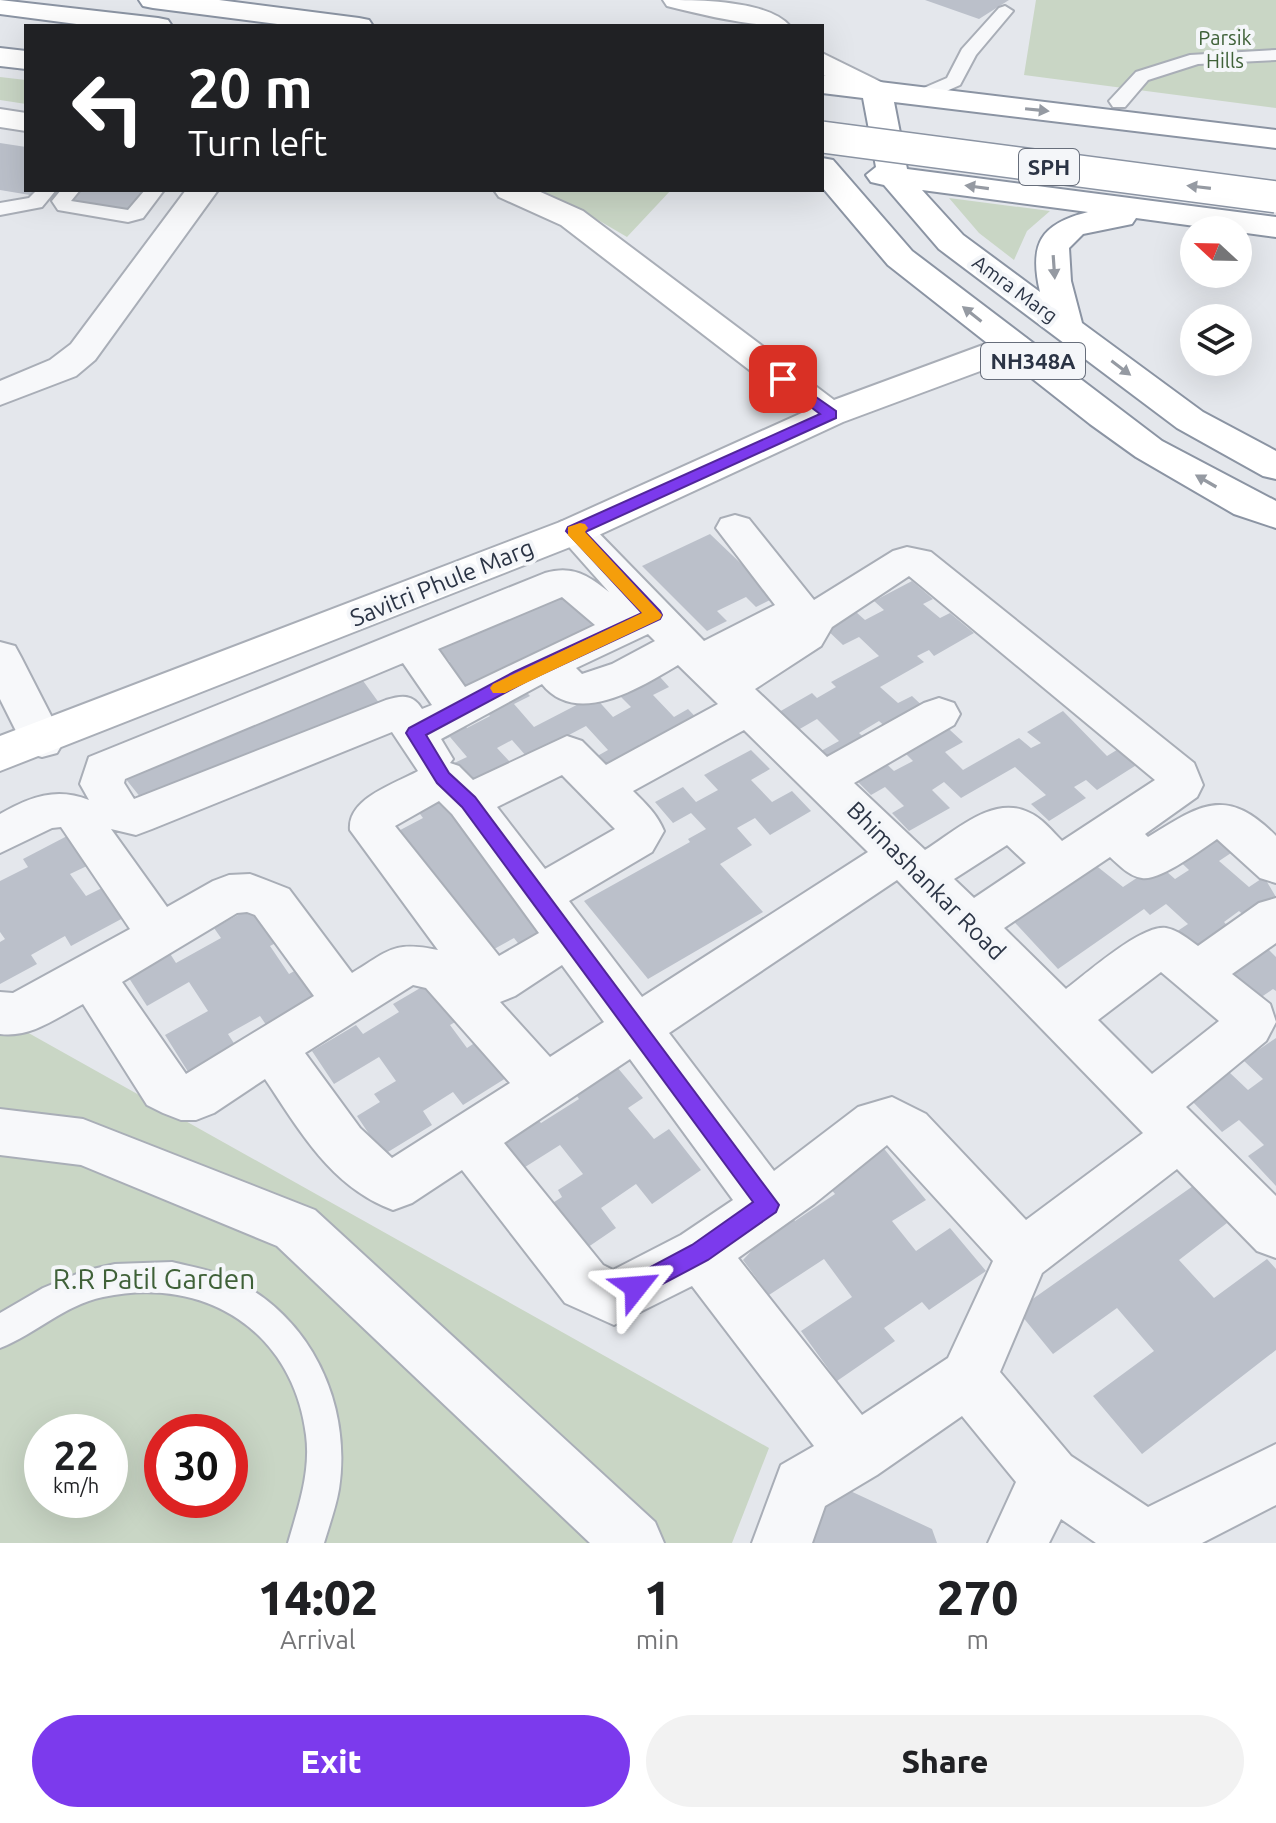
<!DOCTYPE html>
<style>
body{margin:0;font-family:Ubuntu,sans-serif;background:#f2f2f2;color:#202124;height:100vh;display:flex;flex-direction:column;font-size:30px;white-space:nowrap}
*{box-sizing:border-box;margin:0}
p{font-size:26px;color:#757577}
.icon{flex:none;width:44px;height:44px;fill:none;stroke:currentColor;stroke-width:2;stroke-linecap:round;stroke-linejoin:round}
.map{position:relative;height:1543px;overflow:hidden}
.panel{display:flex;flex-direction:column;background:#fff;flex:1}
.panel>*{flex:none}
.banner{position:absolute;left:24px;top:24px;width:800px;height:168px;border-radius:0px;box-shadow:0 8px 32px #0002;background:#202124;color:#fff;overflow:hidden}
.needle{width:52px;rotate:292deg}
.controls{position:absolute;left:1180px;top:216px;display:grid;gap:16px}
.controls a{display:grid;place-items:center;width:72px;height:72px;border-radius:50%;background:#fff;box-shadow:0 8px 32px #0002;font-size:40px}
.speed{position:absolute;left:24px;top:1414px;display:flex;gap:16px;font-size:40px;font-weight:700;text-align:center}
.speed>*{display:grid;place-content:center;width:104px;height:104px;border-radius:50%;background:#fff;box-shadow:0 8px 32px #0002;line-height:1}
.speed small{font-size:20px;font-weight:400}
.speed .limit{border:12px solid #d22;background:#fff;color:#111}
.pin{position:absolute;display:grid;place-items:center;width:68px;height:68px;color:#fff;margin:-34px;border-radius:16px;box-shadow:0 4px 12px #0006}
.me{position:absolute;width:88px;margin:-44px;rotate:62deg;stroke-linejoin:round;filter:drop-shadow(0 0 6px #0008)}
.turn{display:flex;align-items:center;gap:28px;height:168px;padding:0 32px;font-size:36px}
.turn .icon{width:104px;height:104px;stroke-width:2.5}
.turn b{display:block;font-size:56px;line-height:68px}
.eta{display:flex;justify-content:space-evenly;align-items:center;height:136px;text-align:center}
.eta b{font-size:48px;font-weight:800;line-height:56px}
.action{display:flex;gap:16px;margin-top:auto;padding:16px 32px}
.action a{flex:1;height:92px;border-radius:48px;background:#7c3aed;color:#fff;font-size:32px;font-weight:800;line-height:92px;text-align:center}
.action a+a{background:#f2f2f2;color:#202124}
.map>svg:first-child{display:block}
</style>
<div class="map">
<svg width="1276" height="1543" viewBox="0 0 1276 1543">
<rect width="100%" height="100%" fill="#e4e7ec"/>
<path fill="#c9d6c5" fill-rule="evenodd" d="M1036 0H1276V108L1024 75Z
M0 77 26 80V104L0 100Z
M534 190H671L627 237 581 210Z
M949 198 1050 211 1027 231 1014 260 979 233Z
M0 1017 769 1448 732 1543H0ZM42 1432H110V1500H42ZM162 1432H230V1500H162Z"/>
<path fill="#bbc0ca" d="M925 0H1009L979 19Z
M0 143 26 147V190H41L36 196 0 190Z
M79 190H150L133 213 69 201Z
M710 534 776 597 756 607 746 597 717 611 727 621 707 631 642 566Z
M912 581 933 599 923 604 940 618 950 613 974 633 934 656 929 650 917 656 924 662 880 687 898 703 912 696 929 712 892 733 879 721 859 733 870 743 833 763 821 751 839 741 817 719 798 730 779 712 812 693 817 698 836 687 831 682 879 656 859 637 843 645 825 628 856 612 865 620 884 610 874 601Z
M560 590 601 622 459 692 438 668 450 662 438 648Z
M652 668 669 687 653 695 674 717 688 709 705 727 666 748 655 737 639 745 650 756 609 778 592 759 608 750 586 726 527 757 512 740 497 748 511 763 467 786 450 765 467 757 450 737 435 744 456 714 467 728 490 716 481 705 520 685 530 696 514 704 534 727 594 696 613 717 631 707 612 688Z
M356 671 382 707 149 808 125 778Z
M1063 711 1107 756 1120 748 1138 764 1097 790 1086 780 1074 787 1086 798 1049 821 1031 804 1046 795 1015 767 961 798 944 782 932 790 950 808 909 831 892 813 904 806 885 787 871 795 848 772 877 755 894 771 913 761 895 743 938 719 963 742 945 752 963 770 1019 738 1031 748 1041 743 1027 732Z
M751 750 770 769 751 780 772 802 792 791 811 811 770 835 755 818 737 828 752 845 720 864 763 912 648 979 584 901 690 842 688 839 706 829 691 813 673 823 655 802 683 787 696 802 718 790 704 775Z
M443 797 546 928 521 947 514 938 478 958 387 837 423 818 417 810Z
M1210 830 1234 851 1219 861 1249 887 1264 877 1276 897 1249 920 1239 911 1224 922 1234 933 1200 958 1173 934 1188 924 1166 904 1150 915 1144 909 1058 969 1006 913 1089 860 1123 887 1158 864 1175 879 1189 870 1172 854Z
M69 835 89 865 70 874 86 896 104 887 125 917 71 946 65 936 31 955 37 964 0 984V942L5 939 0 932V881L28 867 23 859Z
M262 902 287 937 270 946 289 974 307 964 331 998 271 1032 260 1016 228 1034 239 1051 192 1078 165 1035 208 1011 189 982 147 1006 127 975 169 952 176 963 221 938 214 928Z
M1264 945 1276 957V991L1273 989 1257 1000 1226 970Z
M439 977 469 1014 450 1025 467 1048 485 1036 514 1073 463 1105 453 1092 423 1111 432 1125 383 1155 357 1116 380 1102 374 1094 396 1081 379 1057 334 1084 312 1051 356 1025 363 1034 399 1012 393 1004Z
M1276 1038V1186L1248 1156 1264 1145 1239 1120 1222 1132 1190 1099 1229 1072 1248 1090 1263 1079 1243 1060Z
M612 1061 643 1098 628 1108 654 1139 669 1129 701 1170 652 1204 636 1184 601 1208 616 1228 575 1256 540 1211 562 1197 558 1190 583 1174 560 1145 514 1174 489 1140 532 1113 541 1123 579 1099 571 1087Z
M881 1145 926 1200 892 1221 916 1251 950 1228 986 1271 929 1310 922 1302 884 1328 895 1341 837 1381 801 1331 852 1297 824 1259 769 1295 743 1260 788 1212 795 1221 835 1194 825 1182Z
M1193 1186 1227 1223 1179 1260 1214 1298 1267 1259 1276 1269V1350L1142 1454 1093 1396 1154 1351 1117 1308 1053 1354 1017 1310Z
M831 1482 932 1529 937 1543H808Z"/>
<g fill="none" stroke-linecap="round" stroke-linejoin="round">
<g stroke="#a9aeb7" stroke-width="4">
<path id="lane" d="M1005 6 1013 11 976 55 960 85 924 101H912L909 97 912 93 947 78 962 49 999 8Z
M1276 50V60L1198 64 1148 80 1125 107H1113L1109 101 1136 72 1190 55Z
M37 190H56L42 207 0 215V203L29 198Z
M61 190H80L71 201 128 210 145 190H164L143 218 128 222 58 210 52 201Z
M172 1262C192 1267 213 1270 232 1279 311 1316 352 1404 339 1489 336 1507 329 1526 324 1543H288C298 1508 311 1472 306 1435 293 1331 205 1275 103 1297 64 1305 36 1334 0 1348V1313L43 1288 84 1271 115 1264Z"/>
</g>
<g stroke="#a9aeb7" stroke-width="4">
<path id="street" d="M186 190H218L95 360 76 376 0 405V381L50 360 71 344Z
M735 515 749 519 814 600 893 551 907 547 931 552 1194 763 1203 785 1197 797 1145 834 1148 837C1200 805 1226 785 1276 836V883L1260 878 1217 839C1201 850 1160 881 1142 878 1129 876 1120 866 1110 857L1004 928 1066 989C1086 974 1142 924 1166 928 1178 930 1188 939 1198 946L1259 903 1276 898V943L1232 974 1270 1004 1276 1022 1266 1041 1186 1107 1276 1196V1258L1257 1251 1177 1169 1042 1273 1000 1372 1071 1456 1148 1507 1276 1444V1505L1202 1543H1096L1061 1519 1049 1543H988L1016 1482 962 1416 877 1475 825 1506 812 1543H752L781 1465 814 1446 692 1286 614 1325 565 1303 462 1170 412 1203 393 1210C331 1187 300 1131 265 1079L214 1113 196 1120H181L163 1113 147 1105 83 1004C56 1018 31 1038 0 1034V992L13 993 130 929 61 827 52 828 0 853V814C30 797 56 787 89 800L80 784 89 757 545 573C572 565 588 575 609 592L555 531 560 522 574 518 588 522 704 641 775 605 716 528 721 519ZM909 576 1155 780 1062 841C1052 831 1041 817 1028 812 992 795 954 832 925 850L854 783 954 725 960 714 954 703 939 698 924 703 827 757 755 689 821 646 832 627ZM562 597 595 625 465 687 438 649ZM648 634 655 641 612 664 582 674 576 668ZM403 663 432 705 422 709C413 694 402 695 386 700L134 799 124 783 125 779ZM678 665 718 704 606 765 582 741 567 736 473 780 459 766 450 763 453 759 441 739 542 684C577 728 641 687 678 665ZM744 730 868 852 642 997 569 901 652 852 664 831C657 814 646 804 633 791ZM392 732 418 771C395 784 347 798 350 830L438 950C393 941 390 950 352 973L289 889 266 880 250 874 229 875 213 881 167 907 111 829 136 835 152 829ZM562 775 615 829 545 869 497 807ZM439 801 452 814 539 933 499 956 395 826ZM1007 845 1026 863 974 898 954 879ZM897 880 1143 1133 1026 1220 926 1114 892 1097 858 1107 774 1171 669 1033ZM247 912 255 915 314 996 186 1074 122 982 237 913ZM562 965 604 1022 550 1057 500 1002 515 996ZM1161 972 1219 1021 1152 1074 1098 1020ZM413 985 426 988 510 1083 392 1158 360 1128 305 1053ZM630 1059 733 1200 681 1235 613 1270 603 1265 504 1143ZM887 1145 993 1261 948 1358 862 1415 738 1258 814 1204Z
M0 642 15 646 21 657 64 741 57 753 42 757 27 753 0 699Z
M0 1109 83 1119 315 1210 655 1522 664 1543H590L277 1246 81 1165 0 1155Z"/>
</g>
<g stroke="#a9aeb7" stroke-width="4">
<path id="secondary" d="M663 0C697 0 768 0 790 26 749 26 707 16 667 6Z
M822 53 887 85 892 91 887 97C865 103 842 84 822 74Z
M0 109 26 113V131L0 127Z
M494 190H536L583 211 834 400 1002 338 1014 335 1026 338 1031 346 1026 354 843 422 588 540 0 771V736L560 522 804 412 561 225 499 197Z"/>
</g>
<g stroke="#8b94a3" stroke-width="4">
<path id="highway" d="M0 0 158 18 168 20 172 26H92L0 14Z
M139 0H219L359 18 369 20 373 26H293L153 8 143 6Z
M0 48 26 51V69L0 66Z
M822 75 1276 130V148L894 102 907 169 1276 217V237L1136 218 1132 224 1083 234 1069 248 1071 281 1082 323 1203 412 1276 451V479L1263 476 1177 428 939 249 884 185 871 182 866 175 876 167 863 98 822 93ZM922 190 1088 212C1040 224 1029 244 1040 292L963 235Z
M822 158 833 160 912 251 1162 441 1276 501V528L1234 514 1136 457 1090 424 888 265 822 187Z"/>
</g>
<use href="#lane" fill="#f7f8fa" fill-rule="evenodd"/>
<use href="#street" fill="#f7f8fa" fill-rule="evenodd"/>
<use href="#secondary" fill="#fff" fill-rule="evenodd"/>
<use href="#highway" fill="#fff" fill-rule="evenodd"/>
<g stroke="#8b94a3" stroke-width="34" stroke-linecap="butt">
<path id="highway-bridge" d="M822 137 1276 197"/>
</g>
<use href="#highway-bridge" stroke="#fff" stroke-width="31"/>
</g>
<defs><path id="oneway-solid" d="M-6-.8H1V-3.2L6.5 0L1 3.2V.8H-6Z" transform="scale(2)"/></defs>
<g fill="#959aa2">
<use href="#oneway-solid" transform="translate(1037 110) rotate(6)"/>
<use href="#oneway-solid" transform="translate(977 187) rotate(-172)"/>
<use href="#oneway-solid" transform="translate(1199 187) rotate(-173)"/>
<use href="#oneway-solid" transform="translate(1054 267) rotate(86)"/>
<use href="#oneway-solid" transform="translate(972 314) rotate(-142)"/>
<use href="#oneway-solid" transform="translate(1121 368) rotate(37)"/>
<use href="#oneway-solid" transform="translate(1206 481) rotate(-150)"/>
</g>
<path fill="#7c3aed" stroke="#51269a" stroke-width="2" d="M783 374 836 411V418L585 532 660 611 662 615 660 619 527 681 426 735 449 773 475 797 779 1205 776 1212 708 1260 636 1298 628 1295 624 1287 628 1279 692 1245 753 1202 462 807 437 783 406 733 409 728 514 672 642 613 566 531 568 527 820 414 778 382V375Z"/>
<path fill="#f59e0b" d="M580 523 585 524 588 528 585 532 662 615 660 619 505 693H493L490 688 493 684 642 613 568 535V527Z"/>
<g text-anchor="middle" stroke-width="8" stroke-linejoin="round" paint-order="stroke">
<g font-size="20" fill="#3f6138" stroke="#f4f6f9">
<text x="1225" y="45">Parsik<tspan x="1225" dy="23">Hills</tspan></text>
</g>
<g font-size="20" fill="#2b3445" stroke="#f4f6f9">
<text transform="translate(1015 289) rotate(36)" y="7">Amra Marg</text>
</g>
<g fill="#f4f6f9" stroke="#676e7b" stroke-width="2">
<rect x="1019" y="149" width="60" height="36" rx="6"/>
<rect x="981" y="343" width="104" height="36" rx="6"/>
</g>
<g font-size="22" font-weight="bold" fill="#2b3445">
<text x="1049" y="175">SPH</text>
<text x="1033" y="369">NH348A</text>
</g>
<g font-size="24" fill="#2b3445" stroke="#f4f6f9">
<text transform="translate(442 583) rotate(-22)" y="8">Savitri Phule Marg</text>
<text transform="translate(926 881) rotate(45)" y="8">Bhimashankar Road</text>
</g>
<g font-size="28" fill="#3f6138" stroke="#f4f6f9">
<text x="154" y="1289">R.R Patil Garden</text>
</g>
</g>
</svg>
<div class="controls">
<a><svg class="needle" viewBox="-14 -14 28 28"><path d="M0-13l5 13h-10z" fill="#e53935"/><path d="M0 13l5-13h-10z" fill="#757577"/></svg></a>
<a><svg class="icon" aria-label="layers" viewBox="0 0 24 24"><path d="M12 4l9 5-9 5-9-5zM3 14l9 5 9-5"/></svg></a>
</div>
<div class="speed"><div>22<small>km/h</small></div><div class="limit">30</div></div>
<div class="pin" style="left:783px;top:379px;background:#d93025"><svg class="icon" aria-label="arrive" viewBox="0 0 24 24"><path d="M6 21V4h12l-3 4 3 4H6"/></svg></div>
<svg class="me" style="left:636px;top:1287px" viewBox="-20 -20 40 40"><path d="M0-17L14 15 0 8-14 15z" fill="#7c3aed" stroke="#fff" stroke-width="4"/></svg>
<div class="banner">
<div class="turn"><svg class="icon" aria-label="left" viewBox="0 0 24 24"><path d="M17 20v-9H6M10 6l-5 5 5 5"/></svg><div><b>20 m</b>Turn left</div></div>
</div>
</div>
<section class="panel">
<div class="eta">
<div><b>14:02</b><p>Arrival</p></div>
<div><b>1</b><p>min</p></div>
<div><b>270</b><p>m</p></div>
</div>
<div class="action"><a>Exit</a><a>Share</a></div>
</section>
